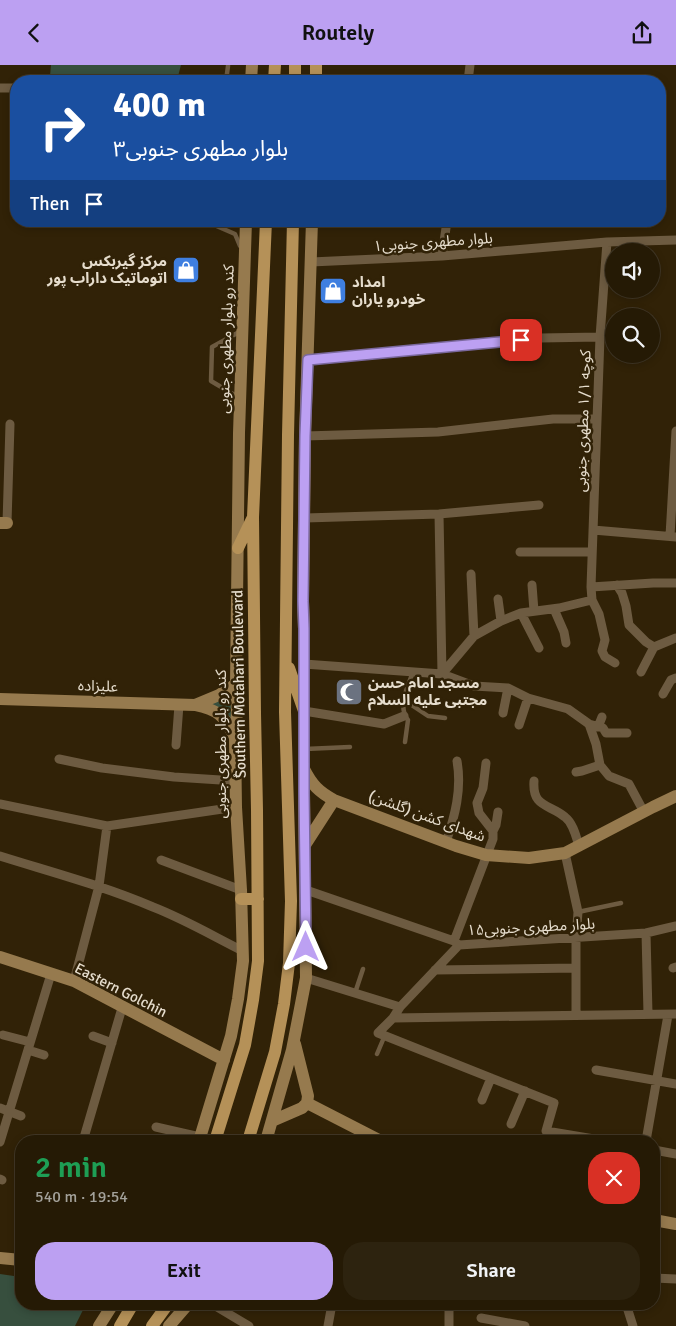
<!DOCTYPE html>
<meta charset="utf-8">
<style>
body{margin:0;font-family:Signika,"Noto Sans Arabic",sans-serif;background:#2d230f;color:#f1f3f6;height:100vh;display:flex;flex-direction:column;font-size:19px;white-space:nowrap}
*{box-sizing:border-box;margin:0}
p{font-size:16px;color:#a3a19a}
.icon{flex:none;width:28px;height:28px;fill:none;stroke:currentColor;stroke-width:2;stroke-linecap:round;stroke-linejoin:round}
.map{position:relative;flex:1;overflow:hidden}
.sheet{position:absolute;left:15px;top:1070px;width:645px;height:175px;display:flex;flex-direction:column;background:#251a05;border-radius:20px;box-shadow:0 2px 8px #0003,0 0 0 1px #423827}
.sheet>*{flex:none}
.banner{position:absolute;left:10px;top:10px;width:656px;height:152px;border-radius:20px;box-shadow:0 2px 8px #0003,0 0 0 1px #423827;background:#1a4fa0;color:#fff;overflow:hidden}
.controls{position:absolute;left:605px;top:178px;display:grid;gap:10px}
.controls a{display:grid;place-items:center;width:55px;height:55px;border-radius:50%;background:#251a05;box-shadow:0 2px 8px #0003,0 0 0 1px #423827;font-size:25px}
.pin{position:absolute;display:grid;place-items:center;width:42px;height:42px;color:#fff;margin:-21px;border-radius:10px;box-shadow:0 2px 8px #0006}
.me{position:absolute;width:55px;margin:-28px;rotate:0deg;stroke-linejoin:round;filter:drop-shadow(0 0 4px #0008)}
.turn{display:flex;align-items:center;gap:18px;height:105px;padding:0 20px;font-size:22px}
.turn .icon{width:65px;height:65px;stroke-width:2.5}
.turn b{display:block;font-size:35px;line-height:42px}
.then{display:flex;align-items:center;height:48px;padding:0 20px;background:#0003;gap:10px;font-size:19px}
.round{display:grid;place-items:center;flex:none;width:52px;height:52px;border-radius:20px;background:#2d230f}
.overview{display:flex;align-items:center;justify-content:space-between;height:85px;padding:0 20px}
h1{font-size:30px;font-weight:600;line-height:38px;color:#1e9e55}
.action{display:flex;gap:10px;margin-top:auto;padding:10px 20px}
.action a{flex:1;height:58px;border-radius:20px;background:#bca0f2;color:#111;font-size:20px;font-weight:600;line-height:58px;text-align:center}
.action a+a{background:#2d230f;color:#f1f3f6}
header{display:flex;justify-content:space-between;align-items:center;height:65px;padding:0 20px;background:#bca0f2;color:#111;font-size:22px;font-weight:600}
.map>svg:first-child{display:block}
</style>
<header><svg class="icon" aria-label="back" viewBox="0 0 24 24"><path d="M15 5l-7 7 7 7"/></svg>Routely<svg class="icon" aria-label="share" viewBox="0 0 24 24"><path d="M12 15V3M7 8l5-5 5 5M5 13v7h14v-7"/></svg></header>
<div class="map">
<svg width="676" height="1261" viewBox="0 0 676 1261">
<rect width="100%" height="100%" fill="#312207"/>
<path fill="#374f3e" d="M51 0H181L177 15 50 11Z
M233 626 232 655 210 639Z
M0 1209 21 1212V1239H86L75 1261H0Z"/>
<g fill="none" stroke-linecap="round" stroke-linejoin="round">
<path stroke="#6d5b41" stroke-width="4.5" d="M226 16 228 1
M205 156 235 169 240 181
M238 332 211 316 212 282 241 266
M404 635 428 651 445 653
M405 677 408 655C397 642 408 621 413 607
M305 684 350 682
M578 847 621 838
M355 928 363 904
M377 989 385 970"/>
<path stroke="#6d5b41" stroke-width="9" d="M468 16 470 0
M0 23H16
M607 177 600 272 591 522 592 535 599 549 605 575 602 586 605 592 615 598
M442 191 447 156
M311 197 442 191 607 177 676 175
M308 295 540 273 600 272
M305 371 438 367 553 354H597
M439 449 442 609
M305 453 439 449 539 440
M7 458 10 359
M593 465 676 472
M670 471 676 366
M520 487H592
M471 509 474 571
M532 520 534 546
M617 520 622 528 626 541 629 560 646 577 654 582 676 573
M591 522 653 518H676
M498 534 501 556
M554 544 564 567 566 578
M521 548 539 583
M304 599 442 609 474 621 508 623 528 633 568 644 589 659 603 663 606 668H627
M641 607 654 582
M442 609 474 571 501 556 521 548 559 543 592 535
M663 629 671 615 676 613
M304 646 384 659 404 651
M503 648 508 623
M589 659 596 679 600 700 609 711 629 719 644 747
M519 660 528 633
M598 662 602 652
M176 680 179 640
M59 694 102 703 174 712 236 716
M576 707 582 706 600 700
M534 716C532 743 550 739 565 752 573 758 576 771 579 781
M0 739 107 761 236 742
M493 766 496 760 498 747
M446 777C455 751 462 724 457 696
M565 788 578 847 576 874V950
M0 791C51 807 104 821 153 842 184 854 213 871 243 886
M161 795 241 825
M306 825 454 876 459 880 646 868 676 861
M646 868 648 949
M454 876 493 774V766L479 748 477 738 483 723 486 698
M459 880 400 942 393 953 378 968 554 1038 546 1066 606 1076
M673 903 676 902
M435 905 576 903
M306 913 400 942
M74 916 99 821 107 761
M393 953 676 949
M3 970 30 977
M93 971 112 978
M28 985 44 990
M596 1005 676 1019
M482 1035 491 1013
M0 1043 21 1051
M511 1059 525 1026
M156 1062 200 1072
M83 1076 122 943
M646 1076 668 950
M0 1077 51 909
M654 1085 676 1089
M0 1114 2 1115
M654 1213 676 1214
M212 1239 249 1261
M449 1239V1261
M626 1239 633 1261
M481 1253 525 1261
M328 1261 332 1239"/>
<path stroke="#967a4e" stroke-width="12" d="M251 16 252 0
M0 458H7
M0 634 195 640C218 645 224 650 234 671
M195 640 219 630 236 619
M304 704C312 720 319 727 334 735L456 781 486 790 529 793 565 788 653 742 676 731
M305 780 334 735
M0 892 74 916 224 995
M307 1038 381 1076
M272 1056 302 1043 307 1038 308 1031 295 979
M199 1076 231 971 238 934 243 896 241 825 236 742 235 673 237 647 236 619 239 368 246 156
M266 1076 292 985 306 913 304 727V564L303 537 305 371 312 156
M654 1155 676 1159
M0 1193 21 1195
M99 1261 113 1239
M169 1261 188 1239"/>
<path stroke="#b59158" stroke-width="12" d="M274 16 275 0
M295 16V0
M316 16V0
M238 483 252 454
M289 603 304 646
M241 834H258
M290 896 306 868
M215 1076 245 980 253 935 258 896 257 745 255 648 253 452 266 156
M248 1076 275 987 284 939 289 898 291 836 285 647 288 370 293 156
M120 1261 133 1239
M152 1261 168 1239"/>
</g>
<g fill="none" stroke-linecap="round" stroke-linejoin="round">
<g stroke="#7a689d" stroke-width="12">
<path id="route" d="M306 882 304 727V564L303 536 305 371 308 295 521 275"/>
</g>
<use href="#route" stroke="#bca0f2" stroke-width="9"/>
</g>
<defs>
<g id="shop-square" transform="scale(1.4375)"><rect x="-9" y="-9" width="18" height="18" rx="4" fill="#3f7fe0" stroke="#312207"/><path d="M-5-2.5h2.3a2.7 3.5 0 0 1 5.4 0H5L5.5 6h-11ZM-1.5-2.5h3a1.5 2.3 0 0 0-3 0Z" fill="#fff"/></g>
<g id="mosque-square" transform="scale(1.4375)"><rect x="-9" y="-9" width="18" height="18" rx="4" fill="#6b7280" stroke="#312207"/><path d="M3.5-4.9A6 6 0 1 0 3.5 4.9A5 5 0 1 1 3.5-4.9Z" fill="#fff"/></g>
</defs>
<g fill-rule="evenodd">
<use href="#shop-square" x="186" y="205"/>
<use href="#shop-square" x="333" y="226"/>
<use href="#mosque-square" x="349" y="627"/>
</g>
<g text-anchor="middle" stroke-width="5" stroke-linejoin="round" paint-order="stroke">
<g font-size="15" fill="#e6ddcd" stroke="#312207">
<text transform="translate(433 177) rotate(-4)" y="5">۱بلوار مطهری جنوبی</text>
<text transform="translate(226 274) rotate(-88)" y="5">کند رو بلوار مطهری جنوبی</text>
<text transform="translate(583 356) rotate(-88)" y="5">کوچه ۱/۱ مطهری جنوبی</text>
<text transform="translate(239 619) rotate(-91)" y="5">ُSouthern Motahari Boulevard</text>
<text transform="translate(98 621) rotate(2)" y="5">علیزاده</text>
<text transform="translate(221 679) rotate(-90)" y="5">کند رو بلوار مطهری جنوبی</text>
<text transform="translate(427 751) rotate(20)" y="5">شهدای کشن (گلشن)</text>
<text transform="translate(531 862) rotate(-3)" y="5">بلوار مطهری جنوبی۱۵</text>
<text transform="translate(121 925) rotate(27)" y="5">Eastern Golchin</text>
</g>
<g font-size="15" font-weight="bold" fill="#e6ddcd" stroke="#312207" text-anchor="start">
<text x="167" y="201" text-anchor="end">مرکز گیربکس<tspan x="167" dy="17">اتوماتیک داراب پور</tspan></text>
<text x="352" y="222">امداد<tspan x="352" dy="17">خودرو یاران</tspan></text>
<text x="368" y="623">مسجد امام حسن<tspan x="368" dy="17">مجتبی علیه السلام</tspan></text>
</g>
</g>
</svg>
<div class="controls">
<a><svg class="icon" aria-label="sound" viewBox="0 0 24 24"><path d="M4 9h4l5-4v14l-5-4H4zM17 9q2 3 0 6"/></svg></a>
<a><svg class="icon" aria-label="search" viewBox="0 0 24 24"><circle cx="10" cy="10" r="6"/><path d="M15 15l6 6"/></svg></a>
</div>
<div class="pin" style="left:521px;top:275px;background:#d93025"><svg class="icon" aria-label="arrive" viewBox="0 0 24 24"><path d="M6 21V4h12l-3 4 3 4H6"/></svg></div>
<svg class="me" style="left:306px;top:882px" viewBox="-20 -20 40 40"><path d="M0-17L14 15 0 8-14 15z" fill="#bca0f2" stroke="#fff" stroke-width="4"/></svg>
<div class="banner">
<div class="turn"><svg class="icon" aria-label="right" viewBox="0 0 24 24"><path d="M7 20v-9h11M14 6l5 5-5 5"/></svg><div><b>400 m</b>بلوار مطهری جنوبی۳</div></div>
<div class="then">Then<svg class="icon" aria-label="arrive" viewBox="0 0 24 24"><path d="M6 21V4h12l-3 4 3 4H6"/></svg></div>
</div>
<section class="sheet">
<div class="overview"><div><h1>2 min</h1><p>540 m · 19:54</p></div><a class="round" style="background:#d93025;color:#fff"><svg class="icon" aria-label="close" viewBox="0 0 24 24"><path d="M6 6l12 12M18 6L6 18"/></svg></a></div>
<div class="action"><a>Exit</a><a>Share</a></div>
</section>
</div>
